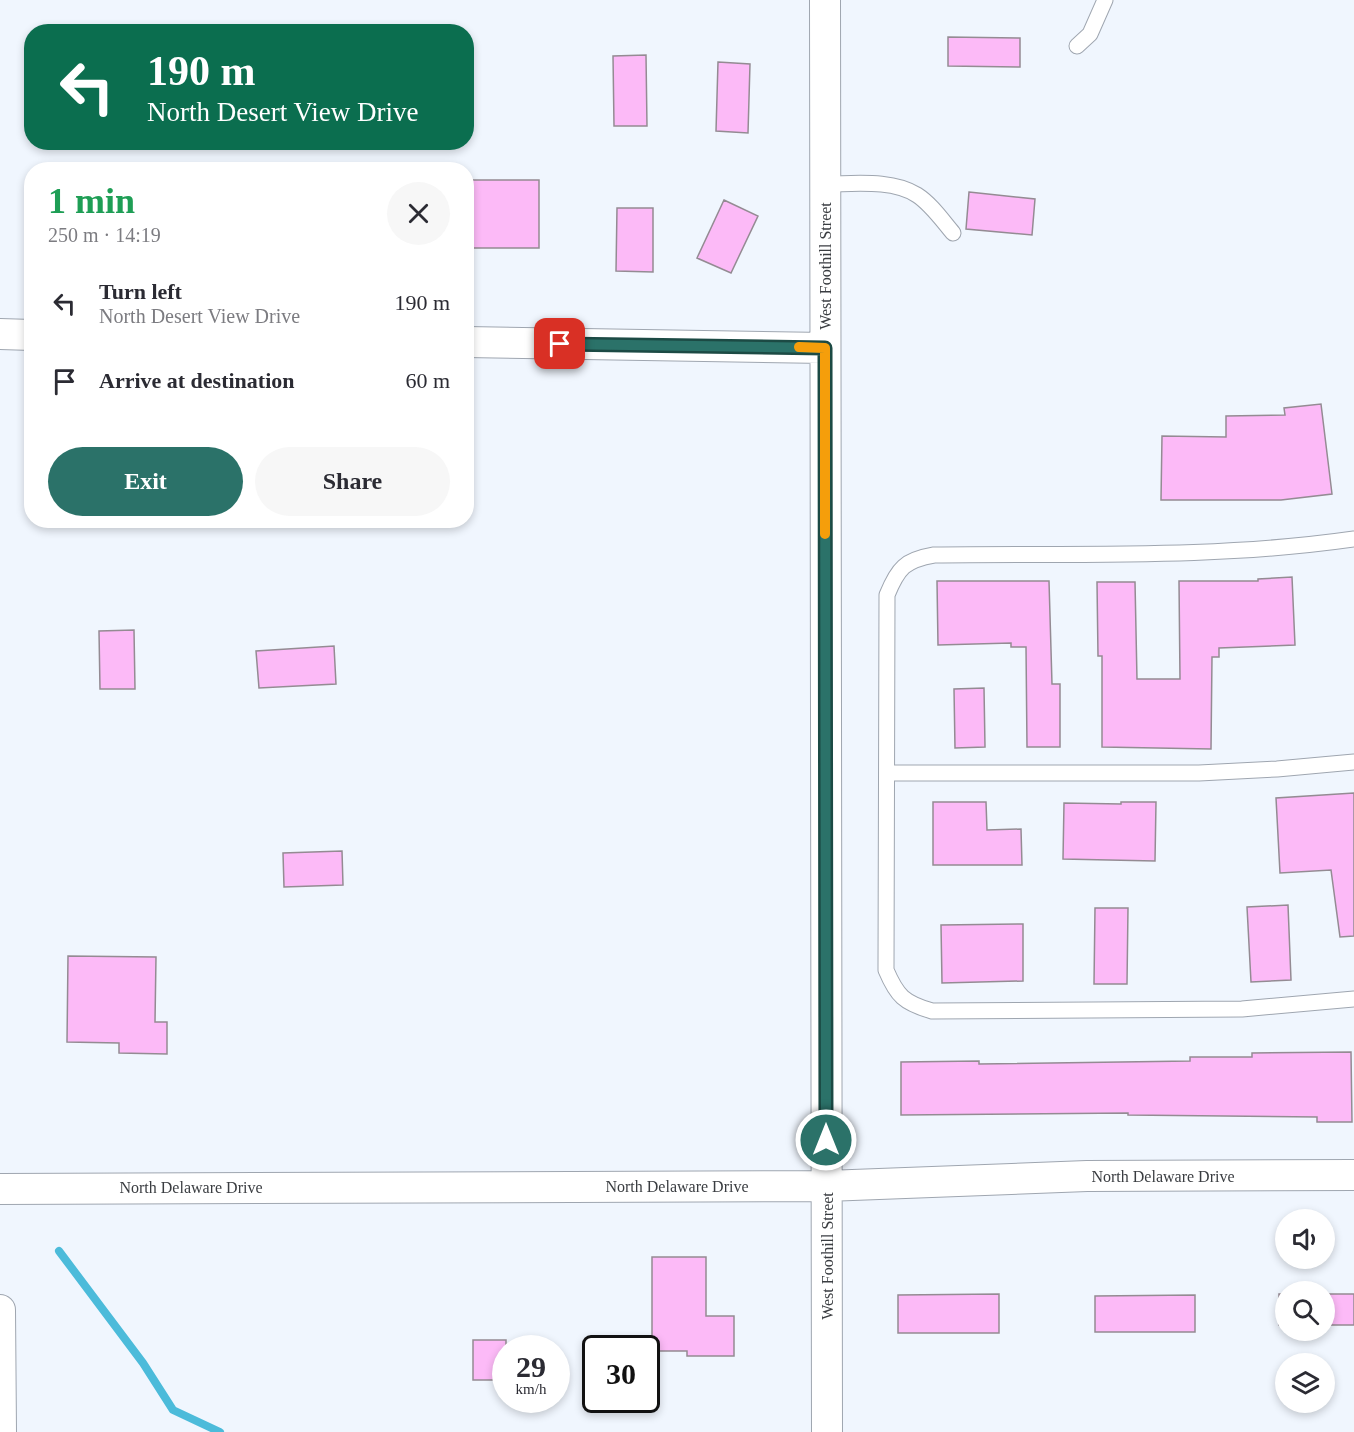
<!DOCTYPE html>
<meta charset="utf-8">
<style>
body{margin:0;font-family:"Times New Roman",serif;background:#f7f7f7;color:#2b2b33;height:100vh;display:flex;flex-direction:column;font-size:22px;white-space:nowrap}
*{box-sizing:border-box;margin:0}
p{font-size:20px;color:#7c7c81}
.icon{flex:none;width:33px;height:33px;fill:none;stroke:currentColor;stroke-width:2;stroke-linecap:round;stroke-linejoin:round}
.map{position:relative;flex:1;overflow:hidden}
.panel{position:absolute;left:24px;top:162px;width:450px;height:366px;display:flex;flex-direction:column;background:#fff;border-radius:24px;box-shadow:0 3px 9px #0003}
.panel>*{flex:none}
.guide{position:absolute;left:24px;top:24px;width:450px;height:126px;border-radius:24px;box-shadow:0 3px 9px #0003;background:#0b6e4f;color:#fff;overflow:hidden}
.controls{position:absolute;left:1275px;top:1209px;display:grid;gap:12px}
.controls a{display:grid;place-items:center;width:60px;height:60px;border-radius:50%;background:#fff;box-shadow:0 3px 9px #0003;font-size:30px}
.speed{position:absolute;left:492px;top:1335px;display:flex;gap:12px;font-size:30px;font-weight:700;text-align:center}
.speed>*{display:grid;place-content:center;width:78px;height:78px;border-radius:50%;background:#fff;box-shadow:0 3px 9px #0003;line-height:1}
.speed small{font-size:15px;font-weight:400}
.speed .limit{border:3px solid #111;border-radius:9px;background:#fff;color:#111}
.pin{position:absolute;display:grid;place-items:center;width:51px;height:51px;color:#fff;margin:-26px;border-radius:12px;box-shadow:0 3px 9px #0006}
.me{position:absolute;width:66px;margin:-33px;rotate:0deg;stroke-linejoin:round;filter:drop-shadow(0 0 4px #0008)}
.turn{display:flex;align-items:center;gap:21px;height:126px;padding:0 24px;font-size:27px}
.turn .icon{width:78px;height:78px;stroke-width:2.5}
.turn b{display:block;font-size:42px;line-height:51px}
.round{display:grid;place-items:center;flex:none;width:63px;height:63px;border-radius:32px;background:#f7f7f7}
.overview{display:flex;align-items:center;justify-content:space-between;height:102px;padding:0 24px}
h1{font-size:36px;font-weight:700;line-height:45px;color:#1e9e55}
.action{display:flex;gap:12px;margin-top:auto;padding:12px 24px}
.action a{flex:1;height:69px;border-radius:36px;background:#2b7269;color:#fff;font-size:24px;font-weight:700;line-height:69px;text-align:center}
.action a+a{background:#f7f7f7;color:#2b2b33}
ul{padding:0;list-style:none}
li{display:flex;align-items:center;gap:18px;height:78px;padding:0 24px}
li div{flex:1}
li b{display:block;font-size:22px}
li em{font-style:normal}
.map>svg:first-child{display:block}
</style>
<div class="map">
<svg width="1354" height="1432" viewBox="0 0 1354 1432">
<rect width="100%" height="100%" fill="#f0f6fe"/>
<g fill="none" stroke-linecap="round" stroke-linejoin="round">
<path stroke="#4cbbda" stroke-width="8" d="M59 1251 143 1363 173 1410 220 1432"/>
</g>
<path fill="#fcbaf7" stroke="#948b93" stroke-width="1.5" d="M948 37 1020 38V67L948 66Z
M646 55 647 126H614L613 56Z
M718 62 750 64 748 133 716 131Z
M466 180H539V248H466Z
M969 192 1035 199 1032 235 966 229Z
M724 200 758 216 731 273 697 258Z
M617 208H653V272L616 271Z
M1321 404 1332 494 1281 500H1161L1162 436 1226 437V416L1285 415 1284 408Z
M1292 577 1295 645 1219 648V657H1212L1211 749 1102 747V656H1098L1097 582H1135L1137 679H1180L1179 581H1258V579Z
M937 581H1049L1052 684H1060V747H1027L1026 647H1011V643L938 645Z
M134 630 135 689H100L99 631Z
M334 646 336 684 259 688 256 651Z
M984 688 985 747 955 748 954 689Z
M1354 793V936L1340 937 1331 870 1280 873 1276 798Z
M933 802H986L987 830 1021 829 1022 865H933Z
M1121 802H1156L1155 861 1063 859 1064 803 1121 804Z
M342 851 343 885 284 887 283 853Z
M1288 905 1291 980 1251 982 1247 907Z
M1095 908H1128L1127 984H1094Z
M1023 924V981L942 983 941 925Z
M68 956 156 957 155 1022H167V1054L119 1053V1043L67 1042Z
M1351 1052 1352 1122H1317V1117L1128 1115V1113L901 1115V1062L979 1061V1064L1190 1061V1057H1252V1053Z
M652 1257H706V1316H734V1356H687V1351H652Z
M999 1294V1333H898V1295Z
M1279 1294H1286V1325H1279Z
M1324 1294H1354V1325H1324Z
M1195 1295V1332H1095V1296Z
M473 1340H506V1380H473Z"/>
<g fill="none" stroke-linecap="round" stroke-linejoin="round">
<g stroke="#9fa6b0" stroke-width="17">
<path id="service" d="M1077 46 1090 34 1105 0
M825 184C854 184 892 179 917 195 931 204 942 220 953 233
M1354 539C1215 559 1074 553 934 555 905 560 898 568 887 595L886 970C897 996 904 1003 932 1011L1242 1009 1354 999
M887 773H1199L1277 769 1354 762"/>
</g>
<g stroke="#9fa6b0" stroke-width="32">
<path id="minor" d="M825 0 827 1432
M0 334 32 335
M466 342 825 348
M0 1189 826 1186 1087 1176 1354 1175
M0 1310 1 1432"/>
</g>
<use href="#service" stroke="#fff" stroke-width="15"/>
<use href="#minor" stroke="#fff" stroke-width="30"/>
</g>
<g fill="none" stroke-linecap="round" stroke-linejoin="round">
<g stroke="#1c4a44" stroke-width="15">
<path id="route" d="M560 344 825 348 826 1140"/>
</g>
<use href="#route" stroke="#2b7269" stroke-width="10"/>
<path stroke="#f59e0b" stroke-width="10" d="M799 347 825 348V534"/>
</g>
<g text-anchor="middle" stroke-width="4.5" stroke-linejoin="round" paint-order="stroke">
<g font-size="16" fill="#3a3d41" stroke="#fff">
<text transform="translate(825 266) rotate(-90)" y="6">West Foothill Street</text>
<text x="1163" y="1182">North Delaware Drive</text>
<text x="677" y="1192">North Delaware Drive</text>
<text x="191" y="1193">North Delaware Drive</text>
<text transform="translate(827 1256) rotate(-90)" y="6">West Foothill Street</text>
</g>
</g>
</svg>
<div class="controls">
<a><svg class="icon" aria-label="sound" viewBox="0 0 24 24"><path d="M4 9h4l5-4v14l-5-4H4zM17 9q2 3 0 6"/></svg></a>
<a><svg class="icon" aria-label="search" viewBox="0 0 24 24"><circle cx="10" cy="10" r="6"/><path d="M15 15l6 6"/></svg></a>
<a><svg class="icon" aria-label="layers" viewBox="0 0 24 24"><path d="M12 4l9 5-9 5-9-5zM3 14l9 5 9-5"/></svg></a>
</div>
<div class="speed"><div>29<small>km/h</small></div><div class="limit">30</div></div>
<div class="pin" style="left:560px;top:344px;background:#d93025"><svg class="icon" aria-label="arrive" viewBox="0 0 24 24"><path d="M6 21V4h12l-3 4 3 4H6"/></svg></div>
<svg class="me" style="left:826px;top:1140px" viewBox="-20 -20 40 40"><circle r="17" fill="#2b7269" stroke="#fff" stroke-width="3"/><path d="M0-11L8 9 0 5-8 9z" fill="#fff"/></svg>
<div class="guide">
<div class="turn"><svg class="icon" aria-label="left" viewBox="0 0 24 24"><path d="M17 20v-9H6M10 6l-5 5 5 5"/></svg><div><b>190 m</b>North Desert View Drive</div></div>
</div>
<section class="panel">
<div class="overview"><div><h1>1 min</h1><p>250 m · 14:19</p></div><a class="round"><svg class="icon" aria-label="close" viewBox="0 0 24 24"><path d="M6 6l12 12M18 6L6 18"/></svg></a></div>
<ul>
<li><svg class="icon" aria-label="left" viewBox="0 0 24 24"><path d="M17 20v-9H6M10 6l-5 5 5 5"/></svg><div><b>Turn left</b><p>North Desert View Drive</p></div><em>190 m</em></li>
<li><svg class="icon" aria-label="arrive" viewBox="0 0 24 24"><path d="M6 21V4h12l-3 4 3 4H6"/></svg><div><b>Arrive at destination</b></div><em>60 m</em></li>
</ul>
<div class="action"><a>Exit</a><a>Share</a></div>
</section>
</div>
